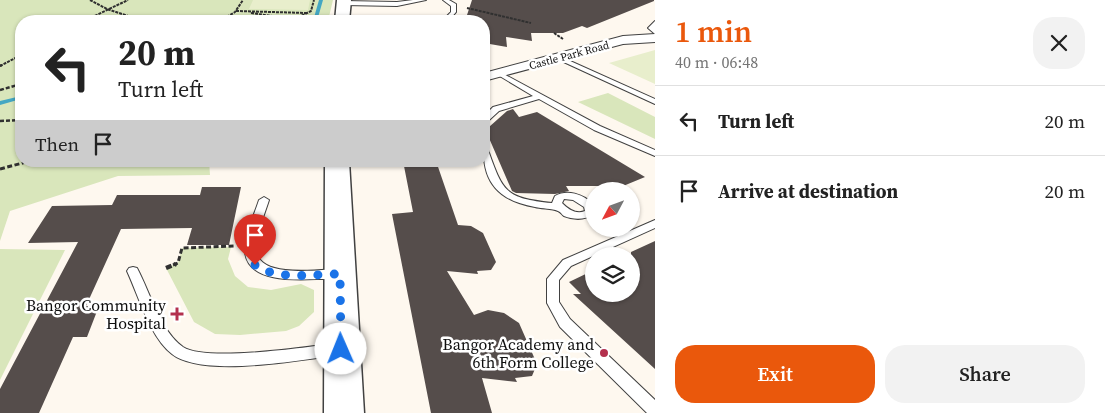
<!DOCTYPE html>
<meta charset="utf-8">
<style>
body{margin:0;font-family:"Source Serif 4",serif;background:#f2f2f2;color:#222;height:100vh;display:flex;flex-direction:column;font-size:19px;white-space:nowrap}
*{box-sizing:border-box;margin:0}
p{font-size:16px;color:#767676}
.icon{flex:none;width:28px;height:28px;fill:none;stroke:currentColor;stroke-width:2;stroke-linecap:round;stroke-linejoin:round}
.map{position:relative;flex:1;overflow:hidden}
.details{display:flex;flex-direction:column;background:#fff;width:450px}
.details>*{flex:none}
.guide{position:absolute;left:15px;top:15px;width:475px;height:152px;border-radius:20px;box-shadow:0 1px 4px #0004;background:#fff;color:#222;overflow:hidden}
.needle{width:32px;rotate:229deg}
.buttons{position:absolute;left:585px;top:182px;display:grid;gap:10px}
.buttons a{display:grid;place-items:center;width:55px;height:55px;border-radius:50%;background:#fff;box-shadow:0 1px 4px #0004;font-size:25px}
.pin{position:absolute;display:grid;place-items:center;width:42px;height:42px;color:#fff;margin:-51px -21px;border-radius:50% 50% 50% 0;rotate:-45deg;box-shadow:0 0 5px #0007}
.pin .icon{rotate:45deg}
.me{position:absolute;width:55px;margin:-28px;rotate:359deg;stroke-linejoin:round;filter:drop-shadow(0 0 4px #0008)}
.turn{display:flex;align-items:center;gap:18px;height:105px;padding:0 20px;font-size:22px}
.turn .icon{width:65px;height:65px;stroke-width:2.5}
.turn b{display:block;font-size:35px;line-height:42px}
.then{display:flex;align-items:center;height:48px;padding:0 20px;background:#0003;gap:10px;font-size:19px}
.round{display:grid;place-items:center;flex:none;width:52px;height:52px;border-radius:20px;background:#f2f2f2}
.headline{display:flex;align-items:center;justify-content:space-between;height:85px;padding:0 20px}
h1{font-size:30px;font-weight:600;line-height:38px;color:#ea580c}
.button{display:flex;gap:10px;margin-top:auto;padding:10px 20px}
.button a{flex:1;height:58px;border-radius:20px;background:#ea580c;color:#fff;font-size:20px;font-weight:600;line-height:58px;text-align:center}
.button a+a{background:#f2f2f2;color:#222}
ul{padding:0;list-style:none}
li{display:flex;align-items:center;gap:15px;height:70px;padding:0 20px;border-top:1px solid #e0e0e0}
li div{flex:1}
li b{display:block;font-size:19px}
li em{font-style:normal}
main{display:flex;flex:1;min-height:0}
.map>svg:first-child{display:block}
</style>
<main>
<div class="map">
<svg width="655" height="413" viewBox="0 0 655 413">
<rect width="100%" height="100%" fill="#fef8ef"/>
<path fill="#d9e6bb" d="M0 0H333L328 21H21V161H209L210 175 118 176 10 211 0 241Z
M608 93 655 117V139L578 102Z
M231 247 228 259 235 276 248 287 271 290 301 284 314 290V312L299 326 286 331 240 335 215 334 194 322 166 268 178 263 182 248Z
M0 249 65 250 0 380Z"/>
<path fill="#e8eecc" d="M253 0H310L308 10 249 9Z
M655 50V84L609 63Z"/>
<g fill="none" stroke-linecap="round" stroke-linejoin="round">
<path fill="#44a7c3" fill-rule="evenodd" d="M319 0H323L317 21H313Z
M21 96V99L0 105V101Z"/>
</g>
<path fill="#554d4b" d="M472 0H654V1L587 28 582 26 563 33H531L532 41 506 37 507 47 484 43V21H465Z
M513 109 519 117 537 112 645 177 611 191 602 186H566L569 191 555 194 516 193 512 191 489 138V127L507 111Z
M403 161H436L458 225 471 226 483 233 496 262 491 270 477 271 478 274 447 271 474 315 488 310 504 313 519 323 537 364 532 376 515 378 517 382 482 378 492 413H431L392 214 413 212Z
M202 187H241L229 245H187L192 228 121 229 86 306H99L87 337H73L39 413H0V389L78 242 28 243 52 206 112 205 117 195H200Z
M655 241V369L573 294H581L569 282 594 270V294H631V252Z"/>
<g fill="none" stroke-linecap="round" stroke-linejoin="round">
<g stroke="#414141" stroke-width="2">
<path id="service" d="M413 0H426L397 6 344 5 341 3 344 1 397 2Z
M443 0H449L456 4V12L450 19 435 21 446 17 451 12V6Z
M655 21V34L648 28Z
M555 56H559L655 99V104L555 58Z
M500 72 600 126 655 150V156L594 130 539 99 499 111 487 122H484V116L493 107 533 96 498 75V73Z
M484 147 488 150C503 192 505 198 552 203L555 196C567 189 583 194 593 204L594 214C585 220 574 220 564 216 562 215 561 212 558 211 552 208 542 209 535 207 500 201 482 183 484 147ZM564 199 573 200 584 207 585 211C576 215 568 209 562 203Z
M264 197 269 200C264 216 255 236 257 252 260 278 319 270 337 269L341 271 343 274 341 277C334 280 326 279 318 279 296 280 248 283 245 252 244 235 254 216 259 200Z
M655 220V228L571 266 559 280V302L570 319 655 400V413H647L560 327 547 303V279L563 260Z
M133 267 137 268C150 292 160 331 183 347 206 362 308 347 338 343L343 345 345 349 343 353 338 355C301 360 202 378 172 354 150 337 139 297 127 271L129 268Z"/>
</g>
<g stroke="#414141" stroke-width="2">
<path id="minor" d="M655 34V42L623 44 484 81V73L623 36Z"/>
</g>
<g stroke="#414141" stroke-width="3">
<path id="tertiary" d="M337 0H351L349 21H335Z
M325 161H349L364 413H324Z"/>
</g>
<path stroke="#303030" stroke-width="2" stroke-dasharray="3 1" stroke-linecap="butt" d="M90 0 107 9 143 21
M467 8 531 23
M236 11 307 13
M251 13 293 19
M84 21 128 0
M220 21 235 12 243 0
M291 21 311 11 314 0
M554 33 563 39
M0 66 21 55"/>
<path stroke="#303030" stroke-width="2.5" stroke-dasharray="4 2" stroke-linecap="butt" d="M0 66 2 65
M0 90 21 84
M0 121 21 120"/>
<path stroke="#303030" stroke-width="3" stroke-dasharray="5 2.5" stroke-linecap="butt" d="M0 169 30 161
M173 265 178 263 182 248 235 246"/>
<path stroke="#303030" stroke-width="4.5" stroke-dasharray="6 3" stroke-linecap="butt" d="M166 268 176 264"/>
<use href="#service" fill="#fff" fill-rule="evenodd"/>
<use href="#minor" fill="#fff" fill-rule="evenodd"/>
<use href="#tertiary" fill="#fff" fill-rule="evenodd"/>
</g>
<g fill="none" stroke-linecap="round" stroke-linejoin="round">
<path stroke="#1a73e8" stroke-width="9" stroke-dasharray="0 16.2" d="M255 265C278 281 313 274 340 274L341 349"/>
</g>
<g fill="#b3304e" stroke="#fff" stroke-width="2">
<path d="M174.5 306.5h5v5h5v5h-5v5h-5v-5h-5v-5h5z"/>
<circle cx="604" cy="353" r="5"/>
</g>
<g text-anchor="middle" stroke-width="5" stroke-linejoin="round" paint-order="stroke">
<g font-size="11" fill="#0e0e0e" stroke="#fff">
<text transform="translate(569 55) rotate(-15)" y="4">Castle Park Road</text>
</g>
<g font-size="16" fill="#0e0e0e" stroke="#fff" text-anchor="end">
<text x="166" y="311">Bangor Community<tspan x="166" dy="18">Hospital</tspan></text>
<text x="594" y="350">Bangor Academy and<tspan x="594" dy="18">6th Form College</tspan></text>
</g>
</g>
</svg>
<div class="buttons">
<a><svg class="needle" viewBox="-14 -14 28 28"><path d="M0-13l5 13h-10z" fill="#e53935"/><path d="M0 13l5-13h-10z" fill="#767676"/></svg></a>
<a><svg class="icon" aria-label="layers" viewBox="0 0 24 24"><path d="M12 4l9 5-9 5-9-5zM3 14l9 5 9-5"/></svg></a>
</div>
<div class="pin" style="left:255px;top:265px;background:#d93025"><svg class="icon" aria-label="arrive" viewBox="0 0 24 24"><path d="M6 21V4h12l-3 4 3 4H6"/></svg></div>
<svg class="me" style="left:341px;top:349px" viewBox="-20 -20 40 40"><circle r="19" fill="#fff"/><path d="M0-13L10 11 0 6-10 11z" fill="#1a73e8"/></svg>
<div class="guide">
<div class="turn"><svg class="icon" aria-label="left" viewBox="0 0 24 24"><path d="M17 20v-9H6M10 6l-5 5 5 5"/></svg><div><b>20 m</b>Turn left</div></div>
<div class="then">Then<svg class="icon" aria-label="arrive" viewBox="0 0 24 24"><path d="M6 21V4h12l-3 4 3 4H6"/></svg></div>
</div>
</div>
<section class="details">
<div class="headline"><div><h1>1 min</h1><p>40 m · 06:48</p></div><a class="round"><svg class="icon" aria-label="close" viewBox="0 0 24 24"><path d="M6 6l12 12M18 6L6 18"/></svg></a></div>
<ul>
<li><svg class="icon" aria-label="left" viewBox="0 0 24 24"><path d="M17 20v-9H6M10 6l-5 5 5 5"/></svg><div><b>Turn left</b></div><em>20 m</em></li>
<li><svg class="icon" aria-label="arrive" viewBox="0 0 24 24"><path d="M6 21V4h12l-3 4 3 4H6"/></svg><div><b>Arrive at destination</b></div><em>20 m</em></li>
</ul>
<div class="button"><a>Exit</a><a>Share</a></div>
</section>
</main>
